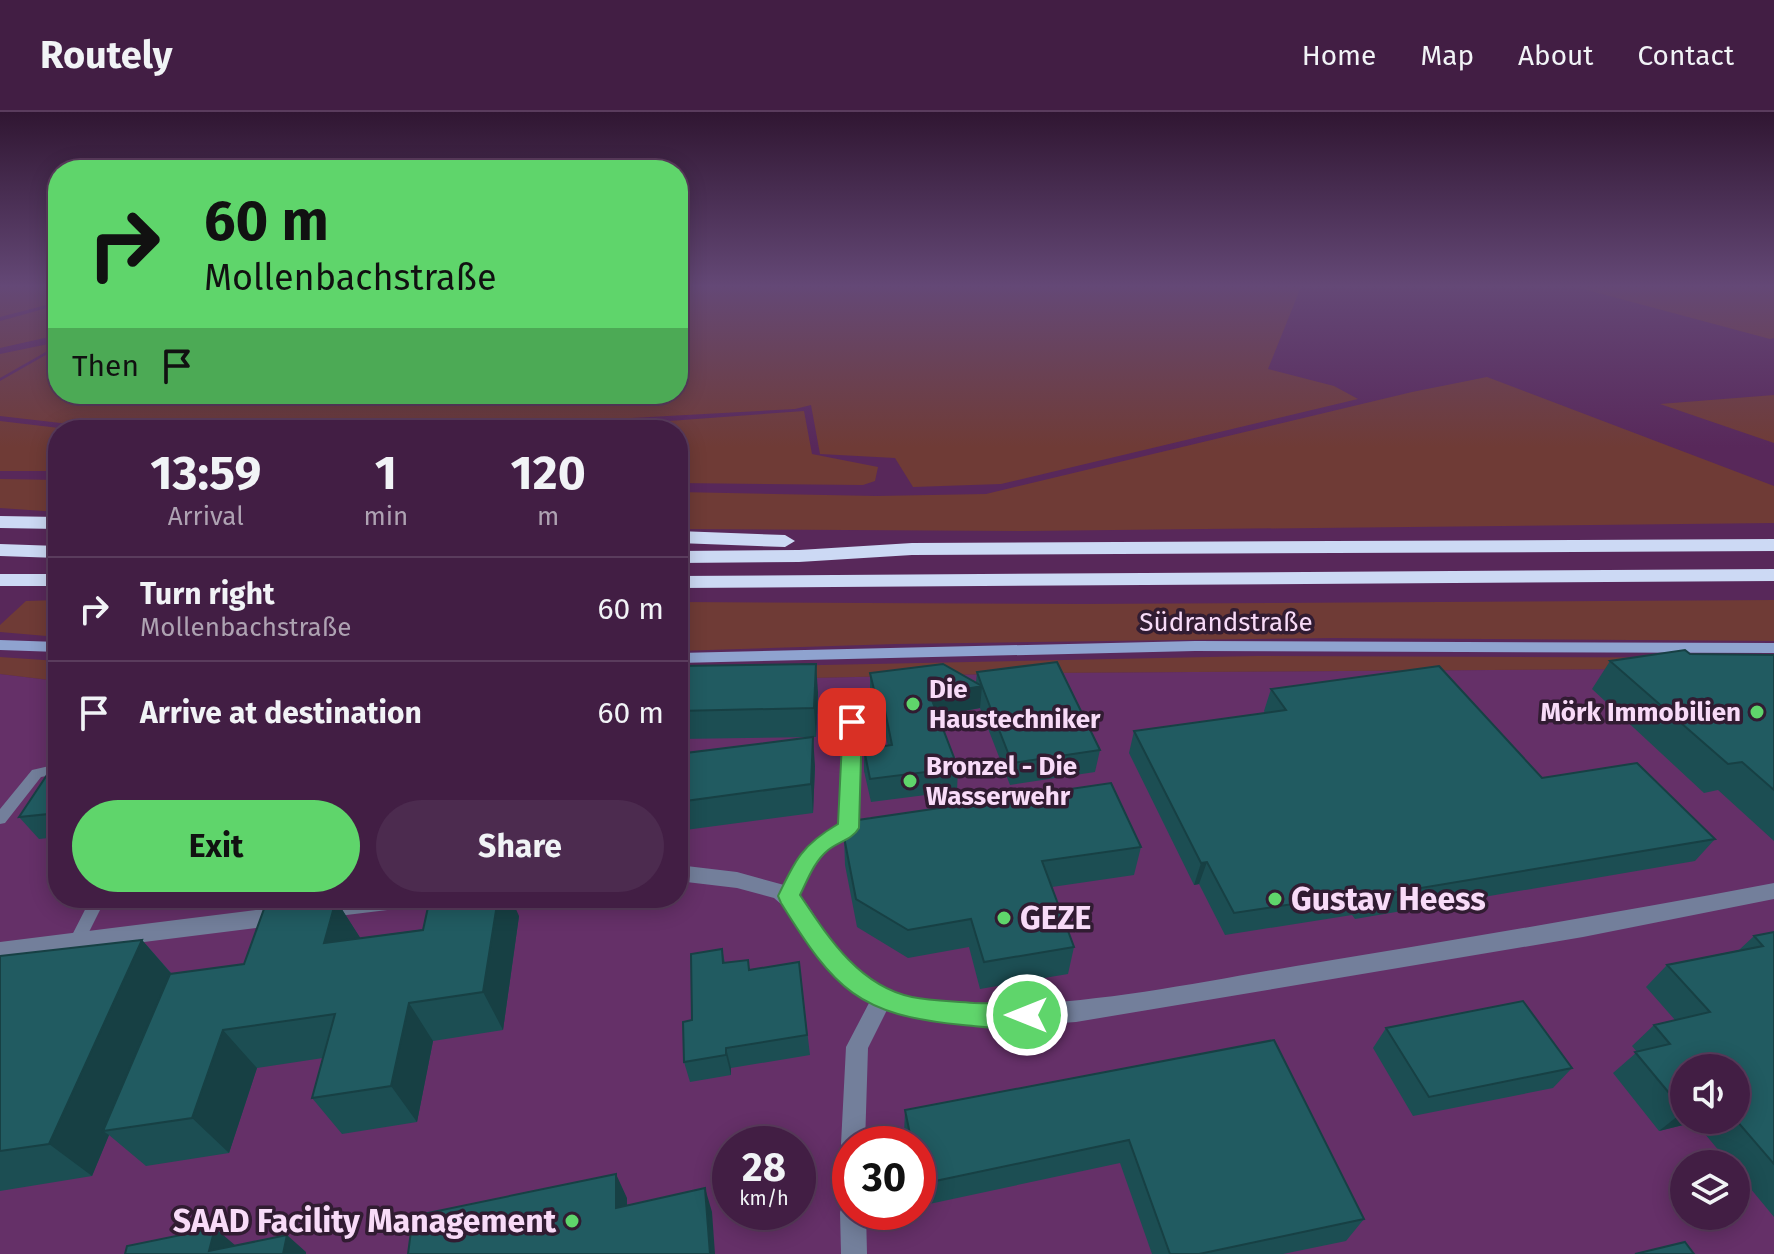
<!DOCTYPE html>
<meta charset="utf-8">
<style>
body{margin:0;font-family:"Fira Sans",sans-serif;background:#4c2b4f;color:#f1f3f6;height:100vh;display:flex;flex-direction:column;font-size:30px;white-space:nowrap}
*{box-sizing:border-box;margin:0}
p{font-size:26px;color:#aea2b2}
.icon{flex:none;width:44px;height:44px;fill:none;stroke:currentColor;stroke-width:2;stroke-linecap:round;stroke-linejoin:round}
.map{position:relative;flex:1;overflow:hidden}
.sheet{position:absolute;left:48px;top:308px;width:640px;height:488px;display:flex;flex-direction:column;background:#421e44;border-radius:32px;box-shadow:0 4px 20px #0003,0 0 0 2px #5a3c5d}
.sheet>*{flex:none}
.guide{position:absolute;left:48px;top:48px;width:640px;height:244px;border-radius:32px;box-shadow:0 4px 20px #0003,0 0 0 2px #5a3c5d;background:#5fd56b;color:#111;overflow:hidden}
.buttons{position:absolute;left:1670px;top:942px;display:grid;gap:16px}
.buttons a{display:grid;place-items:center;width:80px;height:80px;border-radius:50%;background:#421e44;box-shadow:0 4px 20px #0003,0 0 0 2px #5a3c5d;font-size:40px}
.speed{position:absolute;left:712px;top:1014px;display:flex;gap:16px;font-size:40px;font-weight:700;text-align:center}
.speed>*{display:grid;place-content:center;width:104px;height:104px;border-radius:50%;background:#421e44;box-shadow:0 4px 20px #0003,0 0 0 2px #5a3c5d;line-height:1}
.speed small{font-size:20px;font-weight:400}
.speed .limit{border:12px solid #d22;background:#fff;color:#111}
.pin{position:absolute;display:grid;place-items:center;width:68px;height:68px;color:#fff;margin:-34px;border-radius:16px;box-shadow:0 4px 12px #0006}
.me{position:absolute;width:88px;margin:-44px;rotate:270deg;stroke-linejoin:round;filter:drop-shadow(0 0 6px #0008)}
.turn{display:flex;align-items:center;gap:28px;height:168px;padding:0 24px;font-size:36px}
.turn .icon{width:104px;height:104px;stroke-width:2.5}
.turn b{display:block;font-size:56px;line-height:68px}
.then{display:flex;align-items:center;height:76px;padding:0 24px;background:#0003;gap:16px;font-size:30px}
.eta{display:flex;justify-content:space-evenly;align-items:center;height:136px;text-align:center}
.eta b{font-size:48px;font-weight:700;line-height:56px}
.cta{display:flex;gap:16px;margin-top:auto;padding:16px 24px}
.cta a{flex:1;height:92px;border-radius:48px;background:#5fd56b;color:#111;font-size:32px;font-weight:700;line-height:92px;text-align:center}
.cta a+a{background:#4c2b4f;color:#f1f3f6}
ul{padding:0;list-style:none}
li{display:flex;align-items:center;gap:24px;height:104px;padding:0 24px;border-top:2px solid #5a3c5d}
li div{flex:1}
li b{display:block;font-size:30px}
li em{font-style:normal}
header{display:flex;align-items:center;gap:48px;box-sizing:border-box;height:112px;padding:0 40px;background:#421e44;border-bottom:2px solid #5a3c5d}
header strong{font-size:38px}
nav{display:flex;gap:44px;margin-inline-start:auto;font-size:28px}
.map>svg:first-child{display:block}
</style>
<header>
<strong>Routely</strong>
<nav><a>Home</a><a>Map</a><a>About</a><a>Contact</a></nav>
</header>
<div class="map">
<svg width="1774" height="1142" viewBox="0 0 1774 1142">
<rect width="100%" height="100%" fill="#58285a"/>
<path fill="#653068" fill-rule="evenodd" d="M1649 557 1774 561V1142H0V562L58 569V786H678V569L1035 561ZM1684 956H1736V1008H1684ZM730 1032H798V1100H730ZM850 1032H918V1100H850ZM1684 1052H1736V1104H1684Z"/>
<path fill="#6f3b36" d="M0 175H58V190L0 205Z
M678 175H1301L1268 257 1334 274 1358 287 1001 372 913 375 895 346 820 342 811 293 795 297 412 318H121L0 304V269L58 236V282H678Z
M1576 175H1774V226L1770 227Z
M58 193V223L0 236V209Z
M58 230V233L0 266V242Z
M1487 265 1774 374V411L1024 419 678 417V380L876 384 986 382 1412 280Z
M1774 283V331L1660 292Z
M804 299 812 342 878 355 875 369 863 373 678 371V318H492L601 314Z
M0 309 76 318H58V359H0Z
M0 367 58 368V400L0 396Z
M58 488V525L0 520V513L26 489Z
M1774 488V529L1333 526 896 532 678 539V490L1084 492Z
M1257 544 1774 546 1649 557 1035 561 678 569V556Z
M0 545 58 549V569L0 562Z"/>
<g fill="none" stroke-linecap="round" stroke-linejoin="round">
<path fill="#737f9b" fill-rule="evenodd" d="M58 652V662L41 665 5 711 0 712V697L32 658Z
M91 786H106L82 834 77 836 72 834 69 829Z"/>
<path fill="#737f9b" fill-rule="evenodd" d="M853 578 861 584 858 708 873 705 880 707 882 712 880 717C869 720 858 721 848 725 823 736 811 759 800 783 829 819 839 858 889 879 920 892 957 893 990 893 1093 893 1195 871 1296 854 1456 828 1615 801 1774 771V787L1583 825 1076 910C1013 914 948 920 887 898L868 936 865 1032H850V1043L844 1041 841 1032 846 935 869 891 845 874 827 857 812 838 789 799 774 786 737 776 678 769V753L737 760 784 773C797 747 811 725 839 714L845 584Z
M351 786H430L427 792 420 794 322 806 315 804 312 798 315 792Z
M279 795 286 798 289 804 286 810 279 813 0 848V830Z
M850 1088V1100H866L867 1142H841L840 1100 844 1091Z"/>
<path fill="#8fa3cf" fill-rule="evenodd" d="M0 528 58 530V540L0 538Z
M1195 529 1774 531V541L1195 539 678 551V541Z"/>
<path fill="#ccd9f4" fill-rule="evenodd" d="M0 404 58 405V417L0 416Z
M678 419 785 423 795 429 785 435 678 431Z
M1774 427V439L912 443 799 450 678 451V439L799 438 912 431Z
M0 432 58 434V446L0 444Z
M1774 457V469L678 476V464Z
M0 462H58V474H0Z"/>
</g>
<path fill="#1c4e53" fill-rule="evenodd" d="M1690 542 1774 543V729L1718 678 1704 681 1592 577 1610 549Z
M678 554 818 580 816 625 678 627Z
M977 560 1100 638 1095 660 1010 673 980 596 938 604 958 656 957 679 871 690 864 659V637L888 634 883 611 877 612 870 583V561L976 570Z
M1271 577 1542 666 1715 727 1695 749 1355 807 1352 803 1225 823 1199 772 1194 773 1129 641 1134 619 1265 601 1264 599Z
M678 642 815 654 813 701 678 719Z
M58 661V725L39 727 19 705Z
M844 725 1141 735 1134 763 1052 775 1074 835 1068 862 980 877 969 835 908 846 857 815 845 753Z
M104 786H178L177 789 113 796Z
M336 788 360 826 519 804 503 918 433 929 417 1010 342 1022 312 986 323 946 257 956 229 1041 146 1054 109 1023 92 1064 0 1079V844L142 828 172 862 244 852Z
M1774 820V1105L1736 1059V1052H1730L1695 1010 1659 1019 1613 961 1637 940 1632 934 1654 913 1675 908 1646 875 1667 853 1739 838 1754 824ZM1736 956V1008H1684Z
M722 837 725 851 749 858 799 850 810 943 731 956V963L690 970 684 950Z
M1386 916 1572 956 1553 976 1413 1004 1373 936Z
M1274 928 1364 1107 1346 1129 1283 1142H1152L1120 1051 920 1094 918 1086V1032H907L904 1022 905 998Z"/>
<path fill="#174044" d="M816 552 818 580 816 625 814 596Z
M982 574 980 596 929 605 930 583Z
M883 589V611L877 612V590Z
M813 625 815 654 813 701 811 672Z
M1207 750 1199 772 1194 773 1201 751Z
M498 786H511L519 804 503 918 483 880Z
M336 788 361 827 324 831Z
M142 828 174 865 103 1019 109 1023 92 1064 49 1032Z
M409 891 433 929 417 1010 391 974Z
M223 918 257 956 229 1041 192 1006Z
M726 936 731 956V963L726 943Z
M1684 999V1008H1698L1695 1010 1659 1019Z
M616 1062 627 1086V1119L616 1096Z
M705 1076 712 1100 715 1142H710Z
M215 1116 236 1134 209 1139Z
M287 1123 306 1140V1142H283Z"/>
<path fill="#215b61" stroke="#174044" stroke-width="2" d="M1685 538 1690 542 1774 543V678L1742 650 1728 652 1610 549Z
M1057 550 1100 638 1012 651 982 574 930 583 958 656 870 667 864 637 892 633 883 589 877 590 870 561 943 552 982 574 977 560Z
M816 552 814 596 678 599V554Z
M1439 554 1542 666 1637 651 1715 727 1367 785 1364 781 1234 801 1207 750 1201 751 1134 619 1286 598 1271 577Z
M813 625 811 672 678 690V642Z
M58 661V701L19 705 47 663Z
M1111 671 1141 735 1042 749 1074 835 984 850 971 807 908 818 856 787 844 725 858 708Z
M430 786H498L483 880 409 891 391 974 312 986 335 902 223 918 192 1006 103 1019 170 862 244 852 264 797 336 788 324 831 423 818Z
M1774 820V1052L1736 1008V956H1684V999L1635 940 1670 932 1654 913 1710 900 1667 853 1763 834 1754 824Z
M142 828 49 1032 0 1039V844Z
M722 837 723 851 748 848 749 858 799 850 807 923 726 936V943L684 950 683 910 692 908 691 842Z
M1523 889 1572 956 1429 985 1386 916Z
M1274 928 1364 1107 1199 1142H1170L1129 1028 921 1072 918 1058V1032H912L905 998Z
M616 1062V1096L705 1076 710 1142H408L413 1104Z
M215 1116 209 1139 287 1123 283 1142H125L127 1134Z
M1685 1130 1694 1142H1635Z"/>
<linearGradient id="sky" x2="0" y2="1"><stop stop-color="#301632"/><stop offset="0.52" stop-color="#644876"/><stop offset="1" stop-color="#644876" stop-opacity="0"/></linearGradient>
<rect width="1774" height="335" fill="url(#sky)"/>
<path fill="#5fd56b" stroke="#3e8a46" stroke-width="2" d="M852 604 862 610 859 716C852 728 837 730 827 739 814 750 808 767 800 783 828 825 859 874 912 885 932 889 954 889 974 891 994 892 1018 888 1036 895L1040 903 1036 911C1013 920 987 915 963 913 858 903 835 878 781 791L778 784C795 748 802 733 838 712L843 610Z"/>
<g fill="#5fd56b" stroke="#311c32" stroke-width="3">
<circle cx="913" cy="592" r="8"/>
<circle cx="1757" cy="600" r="8"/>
<circle cx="910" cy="669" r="8"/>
<circle cx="1275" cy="787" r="8"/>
<circle cx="1004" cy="806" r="8"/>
<circle cx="572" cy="1109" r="8"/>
</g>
<g text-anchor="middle" stroke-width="7" stroke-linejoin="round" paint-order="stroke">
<g font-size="26" fill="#f8dbf8" stroke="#311c32">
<text x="1226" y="519">Südrandstraße</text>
</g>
<g font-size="26" font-weight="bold" fill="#f8dbf8" stroke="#311c32" text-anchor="start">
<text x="929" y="586">Die<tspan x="929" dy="30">Haustechniker</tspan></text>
<text x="1741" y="609" text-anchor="end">Mörk Immobilien</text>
<text x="926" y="663">Bronzel - Die<tspan x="926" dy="30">Wasserwehr</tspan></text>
</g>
<g font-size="32" font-weight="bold" fill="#f8dbf8" stroke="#311c32" text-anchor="start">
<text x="1291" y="798">Gustav Heess</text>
<text x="1020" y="817">GEZE</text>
<text x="556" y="1120" text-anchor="end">SAAD Facility Management</text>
</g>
</g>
</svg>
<div class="buttons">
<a><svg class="icon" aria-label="sound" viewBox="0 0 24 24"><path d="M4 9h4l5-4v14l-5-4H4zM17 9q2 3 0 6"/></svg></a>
<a><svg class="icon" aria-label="layers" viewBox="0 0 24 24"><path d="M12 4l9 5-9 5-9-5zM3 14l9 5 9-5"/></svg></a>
</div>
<div class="speed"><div>28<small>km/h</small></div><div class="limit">30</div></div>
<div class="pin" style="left:852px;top:610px;background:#d93025"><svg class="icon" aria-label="arrive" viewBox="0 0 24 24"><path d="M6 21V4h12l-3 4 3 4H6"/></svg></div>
<svg class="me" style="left:1027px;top:903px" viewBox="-20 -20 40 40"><circle r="17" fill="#5fd56b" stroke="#fff" stroke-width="3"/><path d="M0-11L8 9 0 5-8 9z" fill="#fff"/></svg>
<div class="guide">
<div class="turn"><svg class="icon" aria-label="right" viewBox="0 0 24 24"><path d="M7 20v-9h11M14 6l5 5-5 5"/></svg><div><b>60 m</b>Mollenbachstraße</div></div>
<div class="then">Then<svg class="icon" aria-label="arrive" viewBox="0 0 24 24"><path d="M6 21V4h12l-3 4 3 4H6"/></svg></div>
</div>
<section class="sheet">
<div class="eta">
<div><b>13:59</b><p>Arrival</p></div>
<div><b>1</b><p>min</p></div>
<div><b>120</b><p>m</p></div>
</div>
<ul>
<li><svg class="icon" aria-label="right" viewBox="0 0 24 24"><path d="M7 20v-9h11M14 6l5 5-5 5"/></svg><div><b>Turn right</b><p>Mollenbachstraße</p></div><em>60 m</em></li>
<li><svg class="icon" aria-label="arrive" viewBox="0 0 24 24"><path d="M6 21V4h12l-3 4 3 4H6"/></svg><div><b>Arrive at destination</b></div><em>60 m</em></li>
</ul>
<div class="cta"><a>Exit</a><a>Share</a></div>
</section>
</div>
